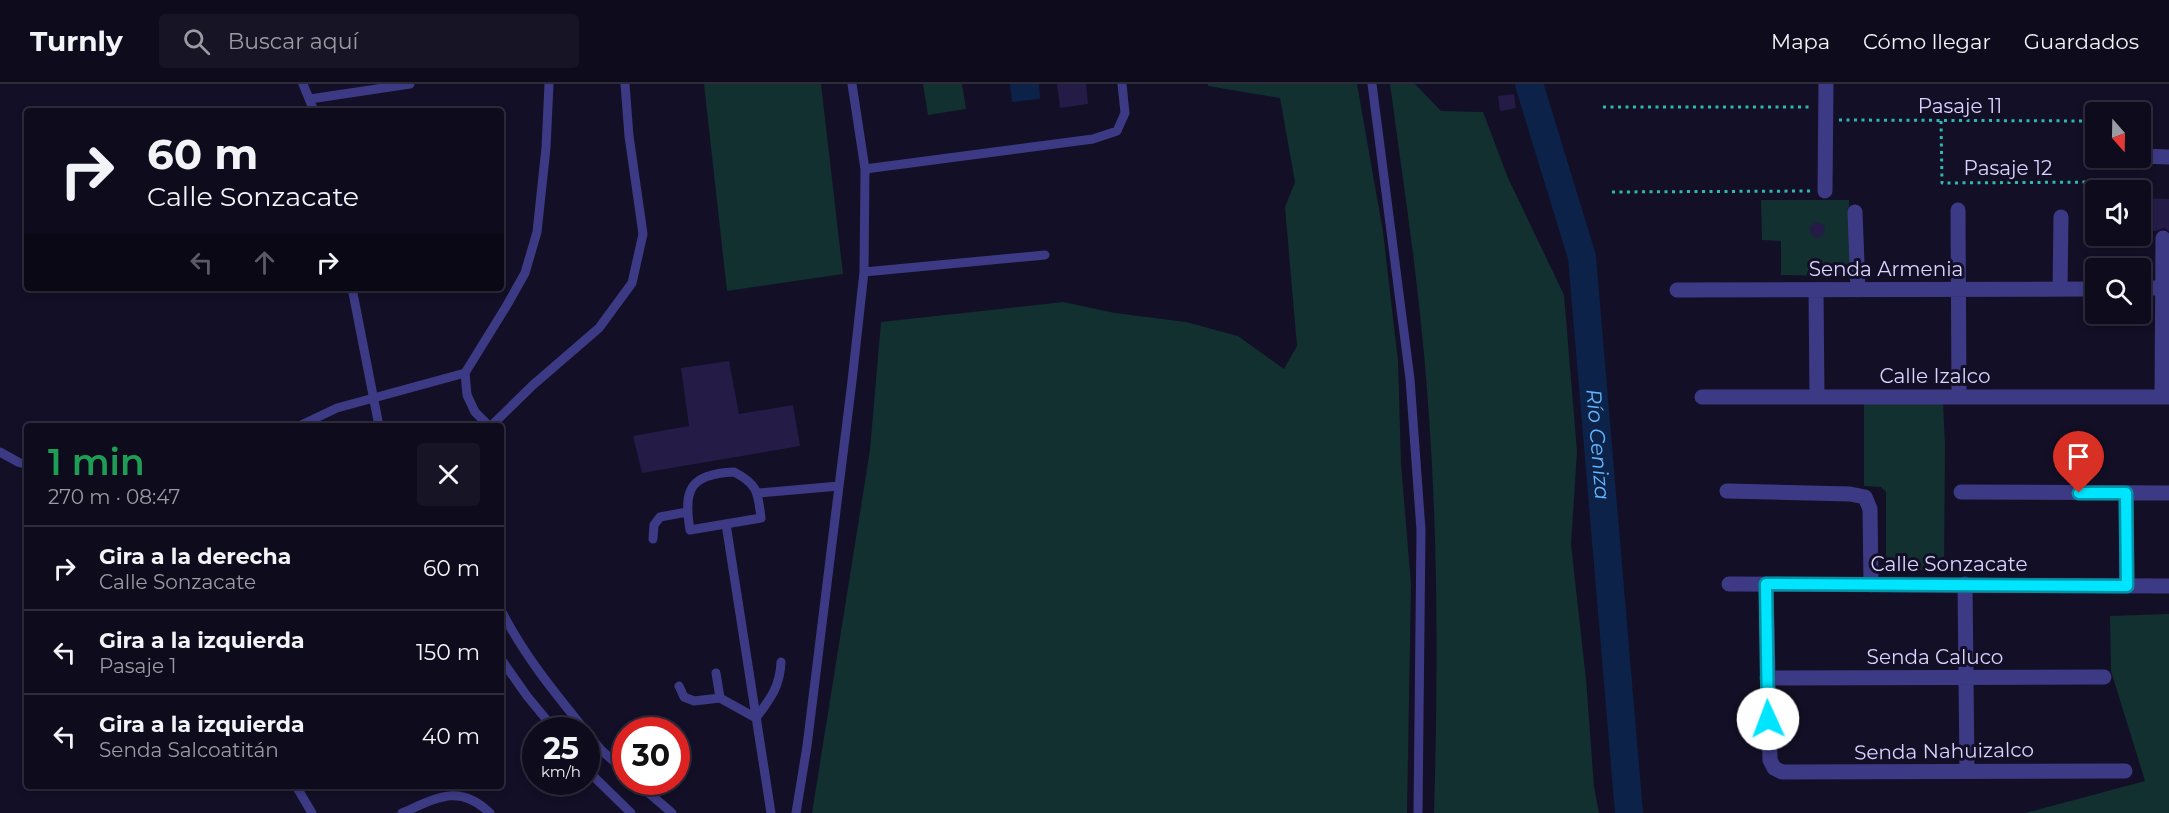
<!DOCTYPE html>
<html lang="es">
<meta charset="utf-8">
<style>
body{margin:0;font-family:Montserrat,sans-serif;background:#171425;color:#f1f3f6;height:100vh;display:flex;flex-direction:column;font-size:22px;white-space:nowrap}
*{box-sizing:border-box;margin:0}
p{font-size:20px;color:#9b9ba3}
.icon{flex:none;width:33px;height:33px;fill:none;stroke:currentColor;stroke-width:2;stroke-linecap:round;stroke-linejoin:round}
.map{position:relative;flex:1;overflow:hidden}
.drawer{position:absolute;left:24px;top:339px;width:480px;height:366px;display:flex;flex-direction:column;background:#0e0b1c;border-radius:6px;box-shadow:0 3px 9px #0003,0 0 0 2px #2e2b3b}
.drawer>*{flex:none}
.top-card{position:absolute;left:24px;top:24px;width:480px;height:183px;border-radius:6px;box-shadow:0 3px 9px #0003,0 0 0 2px #2e2b3b;background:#0e0b1c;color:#f1f3f6;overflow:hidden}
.needle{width:39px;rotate:160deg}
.tools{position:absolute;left:2085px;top:18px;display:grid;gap:12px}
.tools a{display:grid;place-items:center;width:66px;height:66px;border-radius:6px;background:#0e0b1c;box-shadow:0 3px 9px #0003,0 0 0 2px #2e2b3b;font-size:30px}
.speed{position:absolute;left:522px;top:633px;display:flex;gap:12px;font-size:30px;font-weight:700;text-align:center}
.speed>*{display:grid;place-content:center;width:78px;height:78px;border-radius:50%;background:#0e0b1c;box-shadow:0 3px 9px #0003,0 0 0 2px #2e2b3b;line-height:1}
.speed small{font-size:15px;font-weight:400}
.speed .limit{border:9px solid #d22;background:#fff;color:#111}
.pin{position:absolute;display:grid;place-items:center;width:51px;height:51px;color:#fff;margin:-62px -26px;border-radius:50% 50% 50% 0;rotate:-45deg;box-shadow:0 0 6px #0007}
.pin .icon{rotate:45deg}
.me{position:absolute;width:66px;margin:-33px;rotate:358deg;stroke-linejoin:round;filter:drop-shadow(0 0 4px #0008)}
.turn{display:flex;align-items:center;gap:21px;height:126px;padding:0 24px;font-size:27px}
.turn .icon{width:78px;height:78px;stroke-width:2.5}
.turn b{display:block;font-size:42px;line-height:51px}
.lanes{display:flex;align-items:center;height:57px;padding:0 24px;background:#0003;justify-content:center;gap:30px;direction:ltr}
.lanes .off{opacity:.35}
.round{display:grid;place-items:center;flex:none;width:63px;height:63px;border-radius:6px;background:#171425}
.summary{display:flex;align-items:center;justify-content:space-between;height:102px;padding:0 24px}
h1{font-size:36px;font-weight:600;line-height:45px;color:#1e9e55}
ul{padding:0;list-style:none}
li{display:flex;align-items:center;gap:18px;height:84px;padding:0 24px;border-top:2px solid #2e2b3b}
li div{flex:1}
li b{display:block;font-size:22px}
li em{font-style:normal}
header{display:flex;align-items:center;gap:36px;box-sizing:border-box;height:84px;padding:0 30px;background:#0e0b1c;border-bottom:2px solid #2e2b3b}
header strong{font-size:28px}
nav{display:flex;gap:33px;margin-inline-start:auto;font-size:21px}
.search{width:420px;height:54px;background:#171425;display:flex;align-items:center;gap:15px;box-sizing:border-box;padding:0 21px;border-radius:6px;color:#9b9ba3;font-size:22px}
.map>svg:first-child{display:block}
</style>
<header>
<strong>Turnly</strong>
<div class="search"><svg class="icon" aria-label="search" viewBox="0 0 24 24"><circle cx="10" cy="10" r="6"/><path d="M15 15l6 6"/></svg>Buscar aquí</div>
<nav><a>Mapa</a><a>Cómo llegar</a><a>Guardados</a></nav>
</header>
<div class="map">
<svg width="2169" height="729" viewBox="0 0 2169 729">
<rect width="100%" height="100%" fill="#130f26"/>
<path fill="#12302f" d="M704 0H821L843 190 727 207Z
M923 0H962L966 25 928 31Z
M1208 0H1357L1383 148 1398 277 1401 380 1411 500 1407 729H812L870 366 881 238 1063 218 1115 229 1186 238 1238 252 1284 285 1297 262 1285 123 1295 98 1280 14 1208 2Z
M1390 0H1415L1441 27 1483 28 1508 94 1564 211 1577 368 1571 460 1586 595 1594 703 1599 729H1434C1439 563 1438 395 1420 230 1412 153 1400 76 1390 0Z
M1761 116H1849L1850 181 1848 188 1842 191 1835 192 1781 191V157L1762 156Z
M1864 318H1943L1945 361 1944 486H1892L1886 477V408L1881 403 1864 402Z
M2169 530V729H2025L2145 697 2111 587 2110 532Z"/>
<path fill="#0c2248" d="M1010 0H1039L1040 15 1012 18Z"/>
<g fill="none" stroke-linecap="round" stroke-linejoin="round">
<path stroke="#0c2248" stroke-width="28" id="s1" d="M1529 0 1582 173 1629 729"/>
</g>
<path fill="#241b47" d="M1057 0H1086L1088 20 1060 24Z
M1514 10 1516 24 1500 27 1498 12Z
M2140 114 2169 115V147L2164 144 2156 147 2140 146Z
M1816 138 1824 141 1825 149 1818 154 1811 151 1810 143Z
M729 277 739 330 793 321 800 362 642 389 633 352 689 342 681 284Z"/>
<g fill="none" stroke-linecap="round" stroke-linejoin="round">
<path stroke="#2fb8b0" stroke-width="3" stroke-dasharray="3 4.5" stroke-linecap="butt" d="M1603 23H1812
M1839 36 2096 37
M1941 37 1942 99 2101 98
M1612 108 1811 107"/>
<path stroke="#3d3a85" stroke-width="9" d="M303 0 314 27
M1372 0 1410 295 1421 446 1418 729
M310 15 410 0
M865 85 1093 55 1117 47 1125 29 1122 0
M864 188 1045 171
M352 204 379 342
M299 342 337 324 465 289
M489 342 475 328 467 311 465 289 507 221 525 189 537 148 546 64 549 0
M491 342 533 301 599 244 632 199 643 150 629 52 625 0
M0 368 18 378 27 381
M734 388C758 400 758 409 761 434L690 446C683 405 690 390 734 388Z
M758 409 839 402
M726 440 771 729
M653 455 654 441 660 433 687 428
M501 526C523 570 554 608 585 646
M501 575 527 612 555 646
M716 589 720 614 756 634C770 615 780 603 781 578
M679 602 684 613 694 617 720 614
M586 648 601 666 626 688
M586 685 631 729
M636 698 672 729
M296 702 312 729
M402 729C437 714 459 699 490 729
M796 729 807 662 852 297 864 188 865 85 852 0"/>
<path stroke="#3d3a85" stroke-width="15" d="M2140 72 2169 73
M1825 107 1826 0
M1958 126 1959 313
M1855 128 1858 206
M2140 204H2162
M2060 205 2061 133
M1677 206 2096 205
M1816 206 1817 313
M1702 313H2169
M2162 313 2163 154
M1727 407 1850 410 1865 413 1870 425 1871 501
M1961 408 2169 409
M2126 409 2127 502
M1729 500 2169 502
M1766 500 1770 676 1774 684 1782 688 2125 687
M1965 500 1967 687
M1767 594 2104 593"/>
</g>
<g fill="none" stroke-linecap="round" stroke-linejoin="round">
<g stroke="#0095a6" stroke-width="15">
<path id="route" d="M1768 635 1766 500 2127 502 2126 409H2079"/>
</g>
<use href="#route" stroke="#00e5ff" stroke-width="10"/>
</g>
<g text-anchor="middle" stroke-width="6" stroke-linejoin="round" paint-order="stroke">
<g font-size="20" fill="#d9d4ff" stroke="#130f26">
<text x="1960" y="29">Pasaje 11</text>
<text x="2008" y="91">Pasaje 12</text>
<text x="1886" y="192">Senda Armenia</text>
<text x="1935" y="299">Calle Izalco</text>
<text x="1949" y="487">Calle Sonzacate</text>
<text x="1935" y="580">Senda Caluco</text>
<text transform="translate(1944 667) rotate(-1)" y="7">Senda Nahuizalco</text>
</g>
<g font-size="21" font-style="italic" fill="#62b6ff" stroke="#130f26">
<text dy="7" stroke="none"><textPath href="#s1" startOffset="369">Río Ceniza</textPath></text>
</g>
</g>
</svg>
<div class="tools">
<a><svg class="needle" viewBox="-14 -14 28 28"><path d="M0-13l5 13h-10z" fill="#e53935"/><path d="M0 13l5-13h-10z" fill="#9b9ba3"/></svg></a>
<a><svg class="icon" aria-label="sound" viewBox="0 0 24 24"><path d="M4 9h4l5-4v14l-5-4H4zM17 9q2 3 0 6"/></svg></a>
<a><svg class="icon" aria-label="search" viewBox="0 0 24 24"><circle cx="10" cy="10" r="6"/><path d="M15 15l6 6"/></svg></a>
</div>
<div class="speed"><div>25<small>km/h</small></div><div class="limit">30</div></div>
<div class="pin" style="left:2079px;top:409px;background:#d93025"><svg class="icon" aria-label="arrive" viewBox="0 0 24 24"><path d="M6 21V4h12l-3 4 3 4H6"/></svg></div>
<svg class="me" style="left:1768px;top:635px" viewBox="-20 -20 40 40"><circle r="19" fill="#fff"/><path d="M0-13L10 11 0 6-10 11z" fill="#00e5ff"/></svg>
<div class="top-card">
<div class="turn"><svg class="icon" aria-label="right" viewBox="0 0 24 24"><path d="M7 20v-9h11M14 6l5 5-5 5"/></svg><div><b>60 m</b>Calle Sonzacate</div></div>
<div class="lanes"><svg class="icon off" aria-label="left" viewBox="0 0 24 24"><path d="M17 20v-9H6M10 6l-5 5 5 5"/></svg><svg class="icon off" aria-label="ahead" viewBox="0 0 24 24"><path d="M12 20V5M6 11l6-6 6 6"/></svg><svg class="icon" aria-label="right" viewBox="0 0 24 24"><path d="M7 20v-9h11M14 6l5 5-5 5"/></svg></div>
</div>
<section class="drawer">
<div class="summary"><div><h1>1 min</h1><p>270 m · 08:47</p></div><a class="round"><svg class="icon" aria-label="close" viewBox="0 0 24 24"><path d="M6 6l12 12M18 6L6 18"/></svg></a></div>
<ul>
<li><svg class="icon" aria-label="right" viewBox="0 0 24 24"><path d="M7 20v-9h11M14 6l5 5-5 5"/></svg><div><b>Gira a la derecha</b><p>Calle Sonzacate</p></div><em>60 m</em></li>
<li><svg class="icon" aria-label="left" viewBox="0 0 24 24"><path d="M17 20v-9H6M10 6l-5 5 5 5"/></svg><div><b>Gira a la izquierda</b><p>Pasaje 1</p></div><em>150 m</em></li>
<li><svg class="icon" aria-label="left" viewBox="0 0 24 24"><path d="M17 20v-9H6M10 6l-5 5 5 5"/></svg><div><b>Gira a la izquierda</b><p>Senda Salcoatitán</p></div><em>40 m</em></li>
</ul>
</section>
</div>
